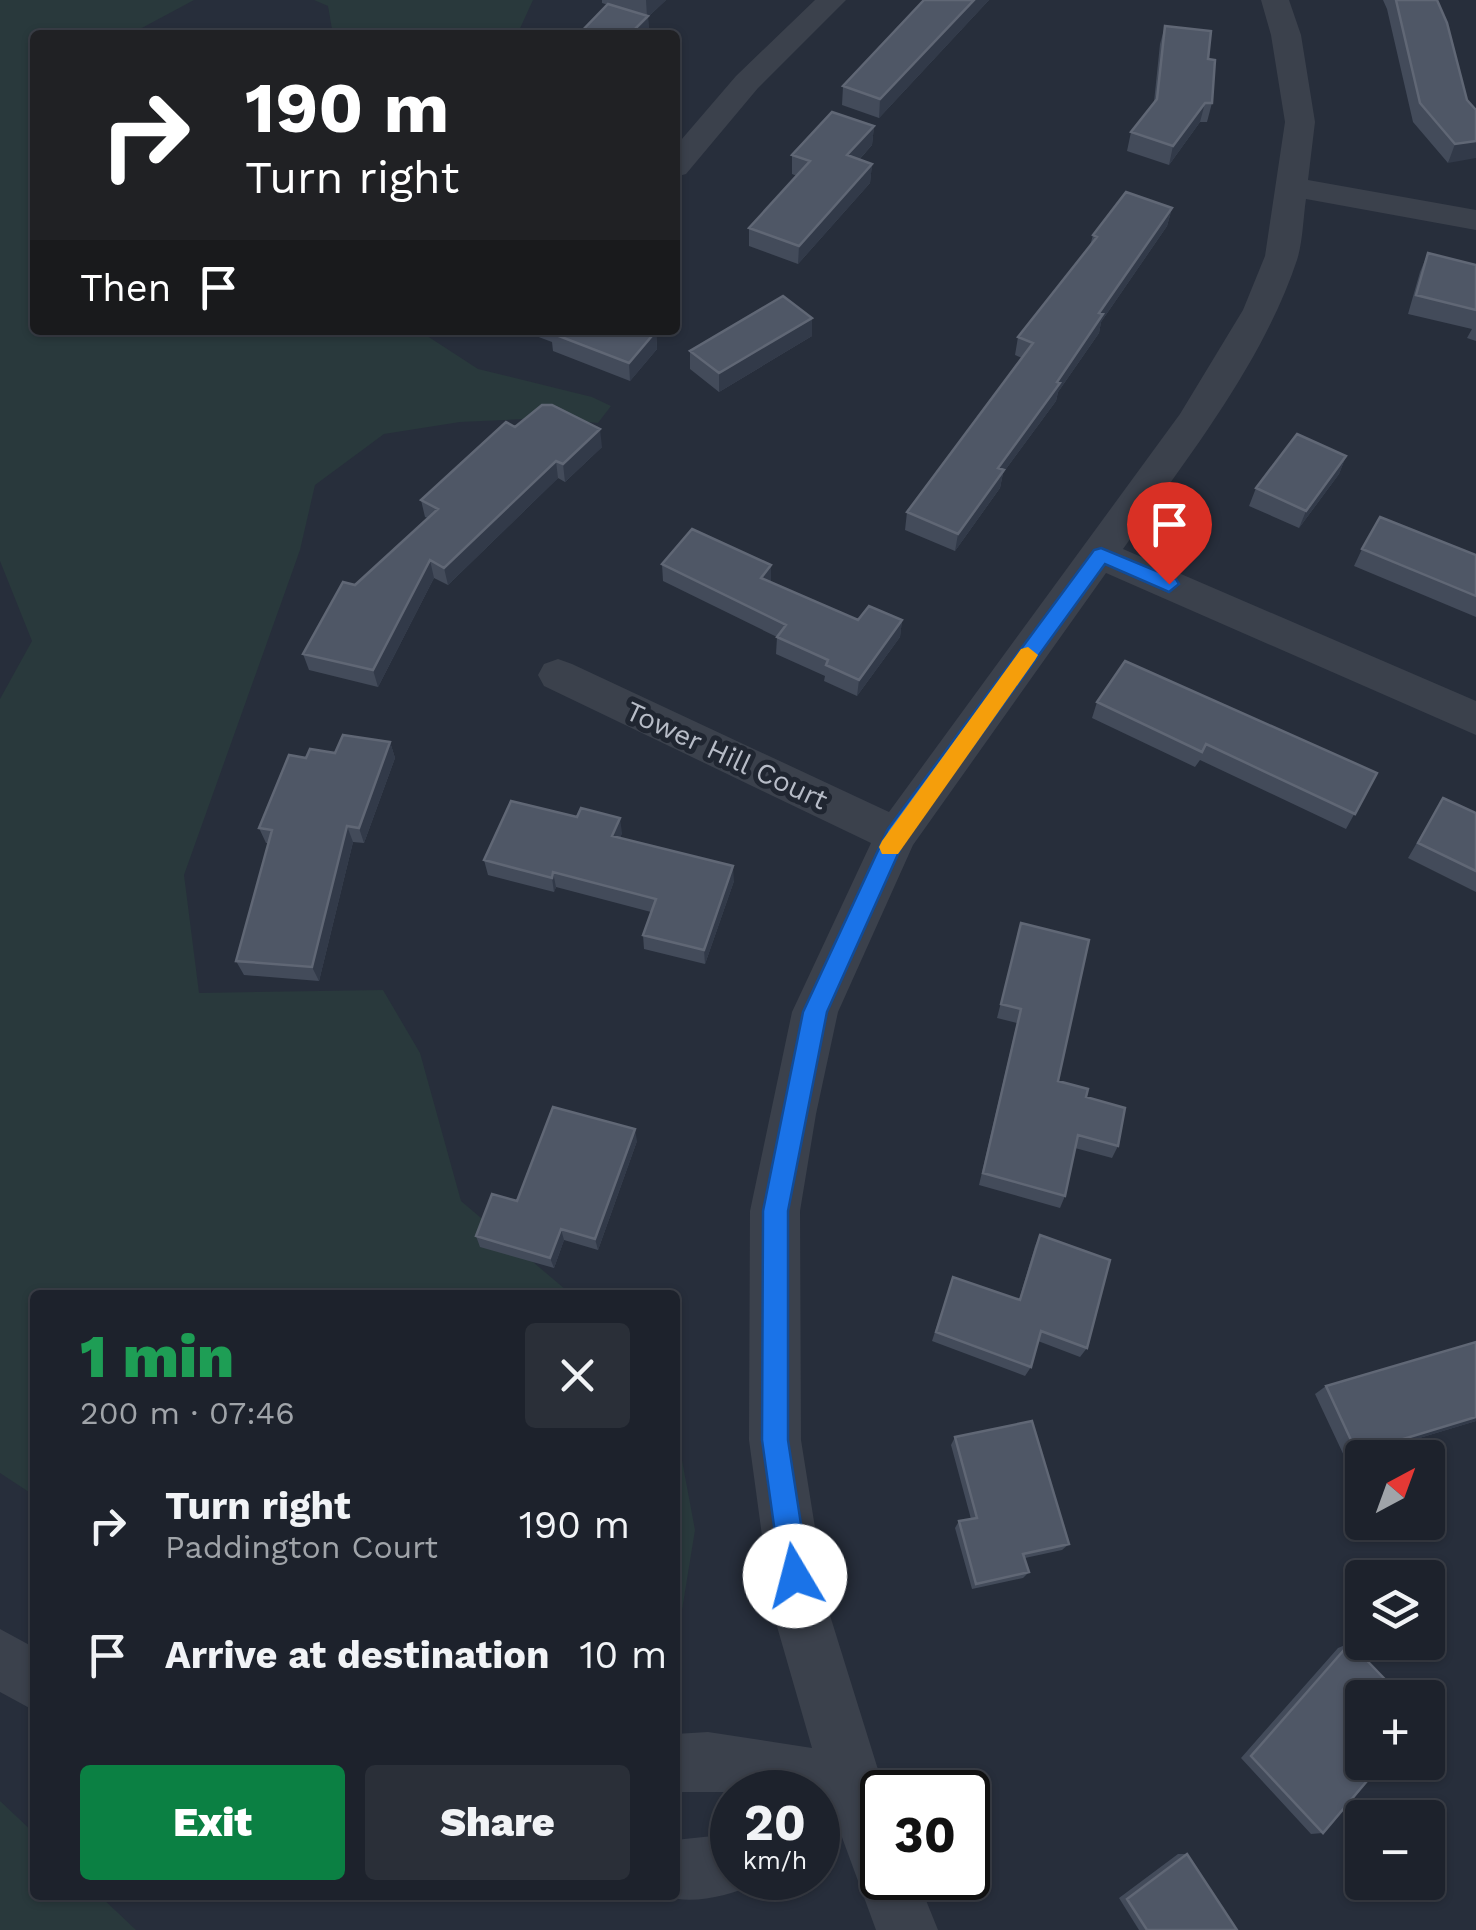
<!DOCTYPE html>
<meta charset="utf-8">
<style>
body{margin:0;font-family:"Work Sans",sans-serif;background:#2a2f38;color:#f1f3f6;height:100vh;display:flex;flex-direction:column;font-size:38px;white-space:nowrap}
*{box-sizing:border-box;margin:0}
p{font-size:32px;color:#a0a4a9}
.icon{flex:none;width:55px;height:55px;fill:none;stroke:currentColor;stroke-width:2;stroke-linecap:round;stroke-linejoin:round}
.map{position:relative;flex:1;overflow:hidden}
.sheet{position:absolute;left:30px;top:1290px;width:650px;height:610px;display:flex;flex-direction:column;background:#1d222c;border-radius:10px;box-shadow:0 2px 8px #0004,0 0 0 2px #3b3f48}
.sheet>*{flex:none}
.banner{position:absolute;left:30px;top:30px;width:650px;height:305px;border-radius:10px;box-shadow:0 2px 8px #0004,0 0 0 2px #3b3f48;background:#202124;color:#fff;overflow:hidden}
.needle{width:65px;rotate:41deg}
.fabs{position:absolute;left:1345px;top:1440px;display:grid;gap:20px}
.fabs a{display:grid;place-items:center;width:100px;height:100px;border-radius:10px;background:#1d222c;box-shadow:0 2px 8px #0004,0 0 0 2px #3b3f48;font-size:50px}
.speed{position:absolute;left:710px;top:1770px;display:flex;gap:20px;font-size:50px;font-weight:700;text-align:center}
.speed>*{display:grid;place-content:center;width:130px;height:130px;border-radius:50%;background:#1d222c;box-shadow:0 2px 8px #0004,0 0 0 2px #3b3f48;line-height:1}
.speed small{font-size:25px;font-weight:400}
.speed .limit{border:5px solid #111;border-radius:15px;background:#fff;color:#111}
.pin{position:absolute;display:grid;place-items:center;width:85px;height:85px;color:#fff;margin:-102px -42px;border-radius:50% 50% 50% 0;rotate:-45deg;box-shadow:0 0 10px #0007}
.pin .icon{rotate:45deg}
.me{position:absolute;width:110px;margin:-55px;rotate:352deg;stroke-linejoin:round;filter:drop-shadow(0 0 8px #0008)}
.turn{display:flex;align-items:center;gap:35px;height:210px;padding:0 50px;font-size:45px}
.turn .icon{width:130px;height:130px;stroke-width:2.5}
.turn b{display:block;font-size:70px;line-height:85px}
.then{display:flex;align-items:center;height:95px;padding:0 50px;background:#0003;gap:20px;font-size:38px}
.round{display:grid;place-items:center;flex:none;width:105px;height:105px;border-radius:10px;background:#2a2f38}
.summary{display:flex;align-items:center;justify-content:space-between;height:170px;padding:0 50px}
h1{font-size:60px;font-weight:800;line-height:75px;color:#1e9e55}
.action{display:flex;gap:20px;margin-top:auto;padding:20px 50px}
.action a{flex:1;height:115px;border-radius:10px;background:#0b8043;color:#fff;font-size:40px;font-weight:800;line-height:115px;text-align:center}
.action a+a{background:#2a2f38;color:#f1f3f6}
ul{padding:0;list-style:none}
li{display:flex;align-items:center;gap:30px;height:130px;padding:0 50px}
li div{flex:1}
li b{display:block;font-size:38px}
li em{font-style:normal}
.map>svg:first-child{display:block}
</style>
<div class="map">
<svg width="1476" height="1930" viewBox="0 0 1476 1930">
<rect width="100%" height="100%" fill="#272e3b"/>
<path fill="#29393c" d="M0 0H194L140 29 138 35H35V330H418L478 369 592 397 611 406 598 423 547 418 460 422 384 434 315 485 300 550 184 875 199 993 383 990 420 1053 461 1201 572 1295H35V1496L0 1473V699L32 641 0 561Z
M314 0H533L517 35H333L328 6Z
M675 1423 695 1530 675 1653Z
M0 1801 35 1834V1895H99L136 1930H0Z"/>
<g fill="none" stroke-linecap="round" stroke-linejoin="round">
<path fill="#3b414c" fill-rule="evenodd" d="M815 0H846L758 88 686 174 675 177V147L736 76Z
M1261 0H1289L1301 35 1315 122 1308 180 1476 210V230L1306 199C1303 219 1303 241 1297 260 1263 363 1185 461 1123 549L1476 701V735L1106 573 913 845 838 1012 816 1114 800 1211 801 1440 828 1609 885 1792 882 1878H917L938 1930H876L832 1810 818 1808V1792H675V1734L708 1732 812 1748 772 1609 749 1440 750 1211 792 1012 871 843 544 686 538 675 544 664 558 659 572 664 889 812 1180 414 1243 310 1265 256 1285 122 1271 35Z
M0 1629 35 1648V1711L0 1692Z
M732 1834V1878H756L753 1885C728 1896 689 1906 663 1895H675V1840Z"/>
</g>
<path fill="#434b5a" d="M602 0H666L648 17 649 35 608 5 602 3Z
M924 0H989L879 118 842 105 843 86Z
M1383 0H1437L1467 100 1476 110 1448 163 1413 122 1387 9Z
M1165 26 1208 59 1212 103 1207 122H1200L1169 165 1127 151 1131 132 1154 102 1160 44Z
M874 126 872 145 859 160 872 164 870 183 798 264 749 246V228L797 176 792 174V155Z
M1172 208 1167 226 1101 322 1099 333 1058 392 1056 401 1003 473 1000 488 955 551 905 530 907 512 1022 358 1015 355 1018 337 1090 246 1093 235Z
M1428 253 1476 265V341L1467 338 1472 329 1408 314 1420 272Z
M812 318V336L719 392 690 369V351Z
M520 330H653L656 331 657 349 630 381 553 351 552 342Z
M515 427 602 447 565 482 558 478 448 585 434 578 378 687 309 670 303 654 355 585 428 518 425 517 421 500Z
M1346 456 1339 474 1299 528 1249 506 1256 488Z
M1362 549 1476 555V617L1354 566Z
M662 564 771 582 858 620H902L900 637 857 696 824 681 825 676 776 654 777 637 663 581Z
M1097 702 1377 773 1346 829 1200 760 1195 767 1092 718Z
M390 742 395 758 364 843 353 842 319 981 244 975 236 961 268 843H266L259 828 306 758Z
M1443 798 1476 813V892L1408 858Z
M622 833 620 838 734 881 705 964 644 949 643 935 651 912 556 887 554 892 488 875 484 860Z
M1021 923 1058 1081 1086 1097 1118 1146 1112 1158 1075 1148 1065 1196 1060 1208 979 1185 1017 1023 997 1018Z
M637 1141 598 1250 564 1240 554 1268 480 1247 476 1236 517 1201Z
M1040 1235 1087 1348 1080 1357 1038 1341 1031 1367 1025 1376 932 1341 953 1277 1019 1300 1035 1246Z
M1476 1342V1421L1346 1460 1315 1394 1326 1386Z
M955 1437 1069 1544 1062 1550 1025 1558 1029 1572 1023 1578 972 1589 955 1528 959 1521 971 1519 951 1445Z
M1350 1643 1323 1833 1311 1834 1241 1758 1338 1648Z
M1178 1854H1187L1237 1930H1139L1119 1898Z"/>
<path fill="#323a49" d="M646 0H666L648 17 649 35H629L647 17Z
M974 0H989L879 118 880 99Z
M1205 103 1200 122 1169 165 1173 146Z
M874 126 872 145 846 174 847 155Z
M1476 141V158L1448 163 1455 144Z
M872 164 870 183 798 264 799 246Z
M1172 208 1167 226 1101 322 1099 333 1058 392 1056 401 1003 473 1000 488 955 551 958 534 998 468 1057 382 1099 313Z
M812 318V336L719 392V373Z
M656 331 657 349 630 381 629 363Z
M600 429 602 447 565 482 563 464Z
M1346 456 1339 474 1299 528 1306 511Z
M556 461 558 478 448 585 444 568Z
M430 560 434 578 378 687 373 670Z
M771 565V582L761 578Z
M902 620 900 637 857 696 859 680Z
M390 742 395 758 364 843 359 828Z
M620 818 622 833 614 852 612 836Z
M347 826 353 842 319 981 312 967Z
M733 866 734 881 705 964 704 950Z
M553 872 556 887 554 892 552 878Z
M635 1129 637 1141 598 1250 595 1239Z
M561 1229 564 1240 554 1268 550 1258Z
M1476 1417V1421L1346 1460 1357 1453Z"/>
<path fill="#4f5766" stroke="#606775" stroke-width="2.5" d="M924 0H974L880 99 843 86Z
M1396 0H1437L1447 23 1467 100 1476 110V141L1455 144 1420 103Z
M608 4 648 16 629 35H578Z
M1165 26 1211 31 1208 59 1215 60 1212 103H1205L1173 146 1131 132 1157 99Z
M832 112 874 126 847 155 872 164 799 246 749 228 810 161 792 155Z
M1126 192 1172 208 1099 313 1103 314 1057 382 1060 383 998 468 1004 470 958 534 907 512 1033 343 1018 337 1097 237 1093 235Z
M1428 253 1476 265V310L1416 295Z
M783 296 812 318 719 373 690 351Z
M554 330H653L656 331 629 363 551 333Z
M542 405H552L600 429 563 464 556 461 444 568 430 560 373 670 303 654 343 582 355 585 438 509 421 500 506 422 515 427Z
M1297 434 1346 456 1306 511 1256 488Z
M1380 517 1476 555V596L1362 549Z
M692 529 771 565 761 578 858 620 869 606 902 620 859 680 826 665 828 660 777 637 786 625 662 564Z
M1125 661 1377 773 1355 814 1206 744 1202 752 1097 702Z
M343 735 390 742 359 828 347 826 312 967 236 961 272 830 259 828 289 755 306 758 310 749 335 753Z
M1443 798 1476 813V871L1418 843Z
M511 801 577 817 581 808 620 818 612 836 733 866 704 950 643 935 656 899 553 872 552 878 484 860Z
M1021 923 1089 940 1058 1081 1088 1089 1086 1097 1125 1108 1118 1146 1078 1135 1065 1196 983 1173 1021 1009 1001 1004Z
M553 1107 635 1129 595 1239 561 1229 550 1258 476 1236 492 1194 517 1201Z
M1040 1235 1110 1260 1087 1348 1041 1331 1031 1367 936 1332 953 1277 1020 1300Z
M1476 1342V1417L1357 1453 1326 1386Z
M1032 1421 1069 1544 1023 1554 1029 1572 976 1584 959 1521 977 1518 955 1437Z
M1350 1643 1403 1698H1362V1762H1383L1323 1833 1251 1756Z
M1187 1854 1237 1930H1147L1127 1899Z"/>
<path fill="#1a73e8" stroke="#114b97" stroke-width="2.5" d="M1101 548 1176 579 1179 584 1169 592 1105 564 904 841 827 1012 788 1211V1440L809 1576 805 1585 795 1589 785 1585 781 1576 762 1440 763 1211 803 1012 888 829 1094 550Z"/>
<path fill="#f59e0b" d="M1028 647 1038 655 1035 660 898 854H882L879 847 882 841 1021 649Z"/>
<g text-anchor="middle" stroke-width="10" stroke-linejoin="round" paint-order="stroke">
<g font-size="28" fill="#b7bcc7" stroke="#202631">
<text transform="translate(727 755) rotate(25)" y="10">Tower Hill Court</text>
</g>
</g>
</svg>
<div class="fabs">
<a><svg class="needle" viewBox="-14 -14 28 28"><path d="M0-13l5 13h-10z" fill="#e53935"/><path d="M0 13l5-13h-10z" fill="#a0a4a9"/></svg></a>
<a><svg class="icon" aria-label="layers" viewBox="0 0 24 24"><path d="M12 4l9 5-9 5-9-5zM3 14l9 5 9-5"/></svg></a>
<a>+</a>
<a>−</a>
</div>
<div class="speed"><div>20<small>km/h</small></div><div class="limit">30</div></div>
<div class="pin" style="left:1169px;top:584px;background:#d93025"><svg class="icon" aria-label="arrive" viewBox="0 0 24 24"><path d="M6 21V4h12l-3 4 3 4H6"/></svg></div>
<svg class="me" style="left:795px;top:1576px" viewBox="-20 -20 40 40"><circle r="19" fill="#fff"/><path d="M0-13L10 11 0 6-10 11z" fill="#1a73e8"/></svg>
<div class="banner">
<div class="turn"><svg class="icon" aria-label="right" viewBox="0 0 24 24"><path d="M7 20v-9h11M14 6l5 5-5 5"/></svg><div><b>190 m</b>Turn right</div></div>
<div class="then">Then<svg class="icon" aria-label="arrive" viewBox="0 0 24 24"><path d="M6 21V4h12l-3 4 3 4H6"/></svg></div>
</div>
<section class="sheet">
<div class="summary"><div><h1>1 min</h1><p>200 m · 07:46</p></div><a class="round"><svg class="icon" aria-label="close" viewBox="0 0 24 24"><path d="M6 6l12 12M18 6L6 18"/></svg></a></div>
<ul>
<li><svg class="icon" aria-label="right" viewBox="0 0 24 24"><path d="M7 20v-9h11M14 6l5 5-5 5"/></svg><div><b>Turn right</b><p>Paddington Court</p></div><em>190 m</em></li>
<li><svg class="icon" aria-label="arrive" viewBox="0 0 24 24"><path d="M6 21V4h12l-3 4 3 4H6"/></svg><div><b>Arrive at destination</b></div><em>10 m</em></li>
</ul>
<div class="action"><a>Exit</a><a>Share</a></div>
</section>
</div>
